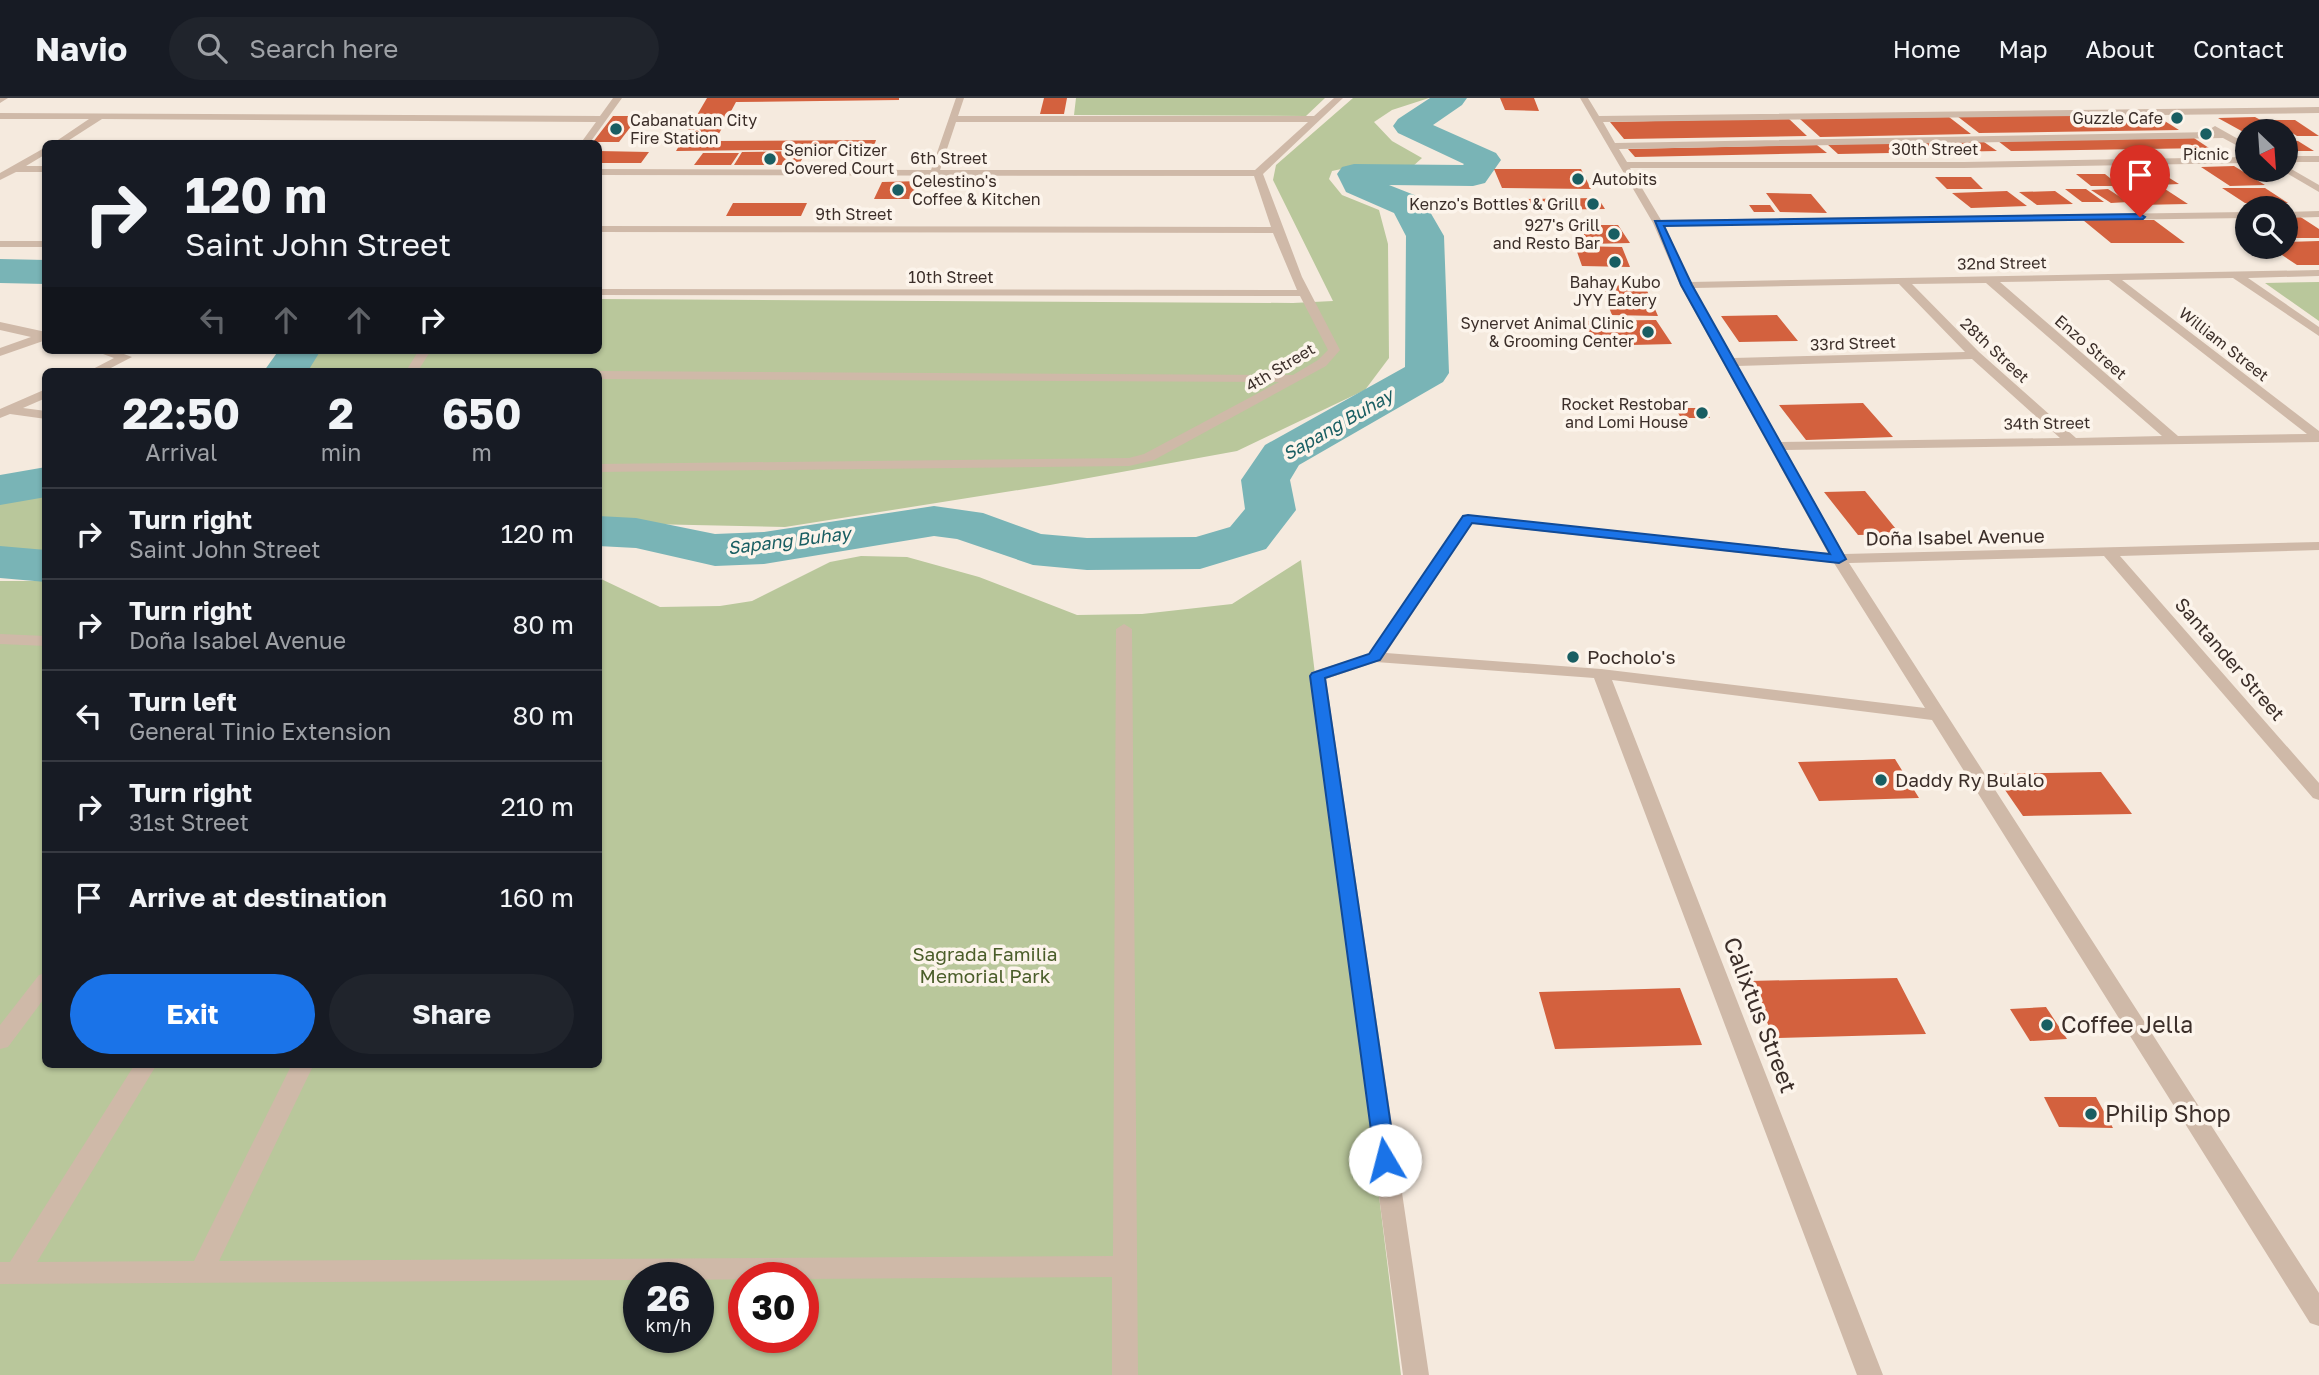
<!DOCTYPE html>
<meta charset="utf-8">
<style>
body{margin:0;font-family:"Golos Text",sans-serif;background:#20242c;color:#f1f3f6;height:100vh;display:flex;flex-direction:column;font-size:26px;white-space:nowrap}
*{box-sizing:border-box;margin:0}
p{font-size:23px;color:#9ea1a6}
.icon{flex:none;width:38px;height:38px;fill:none;stroke:currentColor;stroke-width:2;stroke-linecap:round;stroke-linejoin:round}
.map{position:relative;flex:1;overflow:hidden}
.sheet{position:absolute;left:42px;top:270px;width:560px;height:700px;display:flex;flex-direction:column;background:#171b24;border-radius:10px;box-shadow:0 2px 5px #0004}
.sheet>*{flex:none}
.hud{position:absolute;left:42px;top:42px;width:560px;height:214px;border-radius:10px;box-shadow:0 2px 5px #0004;background:#171b24;color:#f1f3f6;overflow:hidden}
.needle{width:46px;rotate:155deg}
.tools{position:absolute;left:2235px;top:21px;display:grid;gap:14px}
.tools a{display:grid;place-items:center;width:63px;height:63px;border-radius:50%;background:#171b24;box-shadow:0 2px 5px #0004;font-size:35px}
.speed{position:absolute;left:623px;top:1164px;display:flex;gap:14px;font-size:35px;font-weight:700;text-align:center}
.speed>*{display:grid;place-content:center;width:91px;height:91px;border-radius:50%;background:#171b24;box-shadow:0 2px 5px #0004;line-height:1}
.speed small{font-size:18px;font-weight:400}
.speed .limit{border:10px solid #d22;background:#fff;color:#111}
.pin{position:absolute;display:grid;place-items:center;width:60px;height:60px;color:#fff;margin:-72px -30px;border-radius:50% 50% 50% 0;rotate:-45deg;box-shadow:0 0 7px #0007}
.pin .icon{rotate:45deg}
.me{position:absolute;width:77px;margin:-38px;rotate:352deg;stroke-linejoin:round;filter:drop-shadow(0 0 5px #0008)}
.turn{display:flex;align-items:center;gap:24px;height:147px;padding:0 28px;font-size:32px}
.turn .icon{width:91px;height:91px;stroke-width:2.5}
.turn b{display:block;font-size:49px;line-height:60px}
.lanes{display:flex;align-items:center;height:66px;padding:0 28px;background:#0003;justify-content:center;gap:35px;direction:ltr}
.lanes .off{opacity:.35}
.eta{display:flex;justify-content:space-evenly;align-items:center;height:119px;text-align:center}
.eta b{font-size:42px;font-weight:700;line-height:49px}
.action{display:flex;gap:14px;margin-top:auto;padding:14px 28px}
.action a{flex:1;height:80px;border-radius:42px;background:#1a73e8;color:#fff;font-size:28px;font-weight:700;line-height:80px;text-align:center}
.action a+a{background:#20242c;color:#f1f3f6}
ul{padding:0;list-style:none}
li{display:flex;align-items:center;gap:21px;height:91px;padding:0 28px;border-top:2px solid #363941}
li div{flex:1}
li b{display:block;font-size:26px}
li em{font-style:normal}
header{display:flex;align-items:center;gap:42px;box-sizing:border-box;height:98px;padding:0 35px;background:#171b24;border-bottom:2px solid #363941}
header strong{font-size:33px}
nav{display:flex;gap:38px;margin-inline-start:auto;font-size:24px}
.search{width:490px;height:63px;background:#20242c;display:flex;align-items:center;gap:18px;box-sizing:border-box;padding:0 24px;border-radius:38px;color:#9ea1a6;font-size:26px}
.map>svg:first-child{display:block}
</style>
<header>
<strong>Navio</strong>
<div class="search"><svg class="icon" aria-label="search" viewBox="0 0 24 24"><circle cx="10" cy="10" r="6"/><path d="M15 15l6 6"/></svg>Search here</div>
<nav><a>Home</a><a>Map</a><a>About</a><a>Contact</a></nav>
</header>
<div class="map">
<svg width="2319" height="1277" viewBox="0 0 2319 1277">
<rect width="100%" height="100%" fill="#f5eade"/>
<path fill="#b9c79b" fill-rule="evenodd" d="M1076 0H1325L1306 18 1074 17Z
M1353 0H1429L1392 12 1374 24 1392 43 1422 60 1412 69 1346 70 1332 73 1329 81 1342 97 1379 112 1388 146 1389 260 1365 292 1237 353 1050 387 785 429 599 425 598 273H299L313 252H598L599 201 1293 205 1333 203 1273 82 1276 67Z
M2319 184V223L2265 185Z
M45 391V455L14 458 0 455V399Z
M861 458 907 459 979 479 1077 517 1142 516 1232 506 1301 462 1401 1277H0V483H45L46 966H598L599 480 660 509 720 508 752 503 830 464ZM639 1180H698V1239H639ZM744 1180H803V1239H744Z"/>
<g fill="none" stroke-linecap="round" stroke-linejoin="round">
<path fill="#79b4b6" fill-rule="evenodd" d="M1430 0H1467L1462 7 1433 27 1496 55 1501 62 1485 85 1473 88 1389 87 1422 100 1444 138 1449 275 1443 284 1299 367 1290 382 1296 412 1266 451 1200 471 1087 472 1033 467 957 441 934 438 764 466 715 468 636 450 598 448V418L636 420 715 436 764 434 934 408 983 415 1041 436 1087 440 1196 439 1230 429 1245 411 1241 382 1265 347 1405 269 1406 138 1394 115 1346 94 1337 76 1342 69 1354 66 1463 67 1464 66 1398 35 1393 28 1398 21Z
M0 161 46 162V186L0 185Z
M279 252H321L308 273H264Z
M46 369V399L0 407V377Z
M0 448 46 452V484L0 480Z"/>
</g>
<path fill="#d3613e" d="M707 0H899V2L736 4 715 43 876 42 873 51 676 53Z
M1044 0H1067L1064 16H1040Z
M1500 0H1534L1539 13 1505 12Z
M2152 15 2179 32 1979 35 1957 18Z
M613 18H639L619 44H593Z
M1949 19 1971 36 1820 39 1800 21Z
M2255 19 2281 33H2247V36L2218 20Z
M1788 20 1807 38 1624 41 1610 24Z
M2272 22H2295L2319 38H2297Z
M2194 40 2209 50 2011 53 1998 43Z
M2286 42 2298 43 2314 53H2287Z
M1984 44 1997 53 1838 56 1827 46Z
M1817 47 1827 55 1635 59 1628 51Z
M598 53 649 54 641 65H598Z
M806 53 799 67H734L742 54Z
M703 55H739L731 67H694Z
M2234 68 2265 87 2230 88 2201 69Z
M1494 71H1581L1591 91 1502 90Z
M2155 71 2179 86 2158 87 2135 72Z
M2076 76H2105L2120 88H2091Z
M1935 79H1971L1983 91H1947Z
M922 83 915 101H874L882 84Z
M2222 90H2265L2288 105H2245Z
M2065 91H2086L2104 104H2082Z
M2108 91 2128 104 2111 105 2091 92Z
M2135 91 2154 103 2139 91H2165L2188 106 2137 107 2114 92Z
M2007 93 2027 108 1971 110 1952 95Z
M2055 93 2073 106 2037 107 2019 94Z
M1766 95 1811 96 1827 115 1780 114Z
M1598 100 1605 111 1531 112 1524 101Z
M733 105H807L801 118H726Z
M1749 107H1770L1775 114H1754Z
M2286 118H2299L2319 131V140H2295L2286 134Z
M2083 122H2154L2185 145H2111Z
M1579 127H1618L1630 145 1589 146Z
M2319 143V167H2297L2270 149H2286V144Z
M1575 148 1622 149 1630 169 1582 168Z
M1600 187 1645 188 1658 218 1612 217Z
M1777 217 1798 243 1739 244 1721 218Z
M1656 222 1672 246 1592 248 1578 223Z
M1863 305 1893 339 1806 342 1779 307Z
M1675 310H1704L1710 320H1681Z
M1865 393 1900 436 1858 437 1824 394Z
M1895 661 1919 700 1819 703 1798 664Z
M2101 674 2132 716 2023 718 1994 676Z
M1897 880 1926 936 1774 940 1749 883Z
M1680 890 1702 947 1555 951 1539 894Z
M2046 909 2067 941 2030 943 2010 911Z
M2044 999H2096L2113 1030 2059 1029Z"/>
<g fill="none" stroke-linecap="round" stroke-linejoin="round">
<path fill="#cfb9a8" fill-rule="evenodd" d="M0 0H8L0 5Z
M613 0H622L589 46H580L596 24 102 21 63 46H52L89 21H0V15L600 18Z
M956 0H964L958 18H1314L1334 0H1343L1263 76 1302 179 1340 252 1326 268 1154 362 1129 368 598 374V366L1129 360 1144 356 1279 284 598 281V273L1293 277 1318 262 1328 252 1300 198 598 197V191L1297 192 1273 135 598 134V128L1271 129 1254 78 598 77V71L931 72ZM956 24H1308L1255 72H940Z
M1580 0H1588L1599 18 2319 9V15L1603 24 1615 45 2214 34 2210 31 2215 28 2247 46V53L2223 40 1619 51 1627 64H1964L2247 59V65L1964 70H1630L1661 122 2247 114V120L1665 128 1690 184 2319 172V178L2248 180 2319 229V238L2233 180 2122 182 2319 333V344L1785 352 1844 456 2319 444V452L2120 458 2319 685V702L2313 700 2104 458 1849 465 2319 1195V1228L2310 1225 1932 622 1612 582 1883 1277H1857L1594 580 1376 564 1326 581 1429 1277H1403L1309 578 1311 574 1369 556 1463 418 1468 417 1828 455 1680 187 1653 125ZM2109 182 2307 336 2178 338 2000 184ZM1986 185 2162 338 2076 340 1979 254 1912 186ZM1899 186 1965 254 1733 260 1694 190ZM1972 261 2060 340 1780 344 1737 268ZM1472 426 1834 465 1925 610 1601 571 1386 555Z
M46 49V56L26 68H46V74H16L0 82V75Z
M2286 58H2319V64H2286Z
M2286 68 2319 87V94L2283 73Z
M2319 113V119L2286 120V114Z
M0 143H46V149H0Z
M0 224 46 234V242L0 258V250L31 239 0 232Z
M92 252H113L132 259 105 273H89L114 260Z
M419 252H431L418 273H406Z
M46 291V300L23 310 46 313V321L10 316 0 320V311Z
M1124 526 1132 531 1138 1277H1112V1179L0 1186V1164H10L135 966H157L37 1164 194 1163 292 966H314L219 1163 1113 1158 1116 531Z
M0 536 46 538V548L0 546Z
M46 875V898L8 949 0 951V927L39 877Z"/>
</g>
<path fill="#1a73e8" stroke="#114b97" stroke-width="2" d="M2140 116 2145 119 2143 121 1664 128 1692 187 1846 461 1839 465 1472 425 1380 562 1325 580 1396 1062 1393 1068 1385 1070 1378 1068 1375 1062 1310 578 1312 575 1369 556 1463 418 1468 417 1830 456 1681 187 1655 123Z"/>
<g fill="#195e62" stroke="#fcf4eb" stroke-width="2.5">
<circle cx="2177" cy="20" r="7"/>
<circle cx="616" cy="31" r="7"/>
<circle cx="2206" cy="36" r="7"/>
<circle cx="770" cy="61" r="7"/>
<circle cx="1578" cy="81" r="7"/>
<circle cx="898" cy="92" r="7"/>
<circle cx="1593" cy="106" r="7"/>
<circle cx="1614" cy="136" r="7"/>
<circle cx="1615" cy="164" r="7"/>
<circle cx="1648" cy="234" r="7"/>
<circle cx="1702" cy="315" r="7"/>
<circle cx="1573" cy="559" r="7"/>
<circle cx="1881" cy="682" r="7"/>
<circle cx="2047" cy="927" r="7"/>
<circle cx="2091" cy="1016" r="7"/>
</g>
<g text-anchor="middle" stroke-width="7" stroke-linejoin="round" paint-order="stroke">
<g font-size="16" fill="#3b2e29" stroke="#fcf4eb" text-anchor="end">
<text x="2163" y="26">Guzzle Cafe</text>
<text x="630" y="28" text-anchor="start">Cabanatuan City<tspan x="630" dy="18">Fire Station</tspan></text>
<text x="784" y="58" text-anchor="start">Senior Citizer<tspan x="784" dy="18">Covered Court</tspan></text>
<text x="2206" y="62" text-anchor="middle">Picnic</text>
<text x="1592" y="87" text-anchor="start">Autobits</text>
<text x="912" y="89" text-anchor="start">Celestino's<tspan x="912" dy="18">Coffee &amp; Kitchen</tspan></text>
<text x="1579" y="112">Kenzo's Bottles &amp; Grill</text>
<text x="1600" y="133">927's Grill<tspan x="1600" dy="18">and Resto Bar</tspan></text>
<text x="1615" y="190" text-anchor="middle">Bahay Kubo<tspan x="1615" dy="18">JYY Eatery</tspan></text>
<text x="1634" y="231">Synervet Animal Clinic<tspan x="1634" dy="18">&amp; Grooming Center</tspan></text>
<text x="1688" y="312">Rocket Restobar<tspan x="1688" dy="18">and Lomi House</tspan></text>
</g>
<g font-size="16" fill="#3b2e29" stroke="#fcf4eb">
<text x="1935" y="57">30th Street</text>
<text x="949" y="66">6th Street</text>
<text x="854" y="122">9th Street</text>
<text transform="translate(2002 165) rotate(-1)" y="6">32nd Street</text>
<text x="951" y="185">10th Street</text>
<text transform="translate(1853 245) rotate(-2)" y="6">33rd Street</text>
<text transform="translate(2224 246) rotate(38)" y="6">William Street</text>
<text transform="translate(2091 249) rotate(41)" y="6">Enzo Street</text>
<text transform="translate(1995 252) rotate(43)" y="6">28th Street</text>
<text transform="translate(1280 269) rotate(-31)" y="6">4th Street</text>
<text transform="translate(2047 325) rotate(-1)" y="6">34th Street</text>
</g>
<g font-size="18" font-style="italic" fill="#195e62" stroke="#fcf4eb">
<text transform="translate(1338 327) rotate(-30)" y="6">Sapang Buhay</text>
<text transform="translate(789 443) rotate(-7)" y="6">Sapang Buhay</text>
</g>
<g font-size="19" fill="#3b2e29" stroke="#fcf4eb">
<text transform="translate(1955 439) rotate(-1)" y="7">Doña Isabel Avenue</text>
<text transform="translate(2230 561) rotate(49)" y="7">Santander Street</text>
</g>
<g font-size="19" fill="#3b2e29" stroke="#fcf4eb" text-anchor="start">
<text x="1587" y="566">Pocholo's</text>
<text x="1895" y="689">Daddy Ry Bulalo</text>
</g>
<g font-size="19" fill="#4a5d29" stroke="#fcf4eb">
<text x="985" y="863">Sagrada Familia<tspan x="985" dy="22">Memorial Park</tspan></text>
</g>
<g font-size="23" fill="#3b2e29" stroke="#fcf4eb">
<text transform="translate(1760 917) rotate(69)" y="8">Calixtus Street</text>
</g>
<g font-size="23" fill="#3b2e29" stroke="#fcf4eb" text-anchor="start">
<text x="2061" y="935">Coffee Jella</text>
<text x="2105" y="1024">Philip Shop</text>
</g>
</g>
</svg>
<div class="tools">
<a><svg class="needle" viewBox="-14 -14 28 28"><path d="M0-13l5 13h-10z" fill="#e53935"/><path d="M0 13l5-13h-10z" fill="#9ea1a6"/></svg></a>
<a><svg class="icon" aria-label="search" viewBox="0 0 24 24"><circle cx="10" cy="10" r="6"/><path d="M15 15l6 6"/></svg></a>
</div>
<div class="speed"><div>26<small>km/h</small></div><div class="limit">30</div></div>
<div class="pin" style="left:2140px;top:119px;background:#d93025"><svg class="icon" aria-label="arrive" viewBox="0 0 24 24"><path d="M6 21V4h12l-3 4 3 4H6"/></svg></div>
<svg class="me" style="left:1385px;top:1062px" viewBox="-20 -20 40 40"><circle r="19" fill="#fff"/><path d="M0-13L10 11 0 6-10 11z" fill="#1a73e8"/></svg>
<div class="hud">
<div class="turn"><svg class="icon" aria-label="right" viewBox="0 0 24 24"><path d="M7 20v-9h11M14 6l5 5-5 5"/></svg><div><b>120 m</b>Saint John Street</div></div>
<div class="lanes"><svg class="icon off" aria-label="left" viewBox="0 0 24 24"><path d="M17 20v-9H6M10 6l-5 5 5 5"/></svg><svg class="icon off" aria-label="ahead" viewBox="0 0 24 24"><path d="M12 20V5M6 11l6-6 6 6"/></svg><svg class="icon off" aria-label="ahead" viewBox="0 0 24 24"><path d="M12 20V5M6 11l6-6 6 6"/></svg><svg class="icon" aria-label="right" viewBox="0 0 24 24"><path d="M7 20v-9h11M14 6l5 5-5 5"/></svg></div>
</div>
<section class="sheet">
<div class="eta">
<div><b>22:50</b><p>Arrival</p></div>
<div><b>2</b><p>min</p></div>
<div><b>650</b><p>m</p></div>
</div>
<ul>
<li><svg class="icon" aria-label="right" viewBox="0 0 24 24"><path d="M7 20v-9h11M14 6l5 5-5 5"/></svg><div><b>Turn right</b><p>Saint John Street</p></div><em>120 m</em></li>
<li><svg class="icon" aria-label="right" viewBox="0 0 24 24"><path d="M7 20v-9h11M14 6l5 5-5 5"/></svg><div><b>Turn right</b><p>Doña Isabel Avenue</p></div><em>80 m</em></li>
<li><svg class="icon" aria-label="left" viewBox="0 0 24 24"><path d="M17 20v-9H6M10 6l-5 5 5 5"/></svg><div><b>Turn left</b><p>General Tinio Extension</p></div><em>80 m</em></li>
<li><svg class="icon" aria-label="right" viewBox="0 0 24 24"><path d="M7 20v-9h11M14 6l5 5-5 5"/></svg><div><b>Turn right</b><p>31st Street</p></div><em>210 m</em></li>
<li><svg class="icon" aria-label="arrive" viewBox="0 0 24 24"><path d="M6 21V4h12l-3 4 3 4H6"/></svg><div><b>Arrive at destination</b></div><em>160 m</em></li>
</ul>
<div class="action"><a>Exit</a><a>Share</a></div>
</section>
</div>
